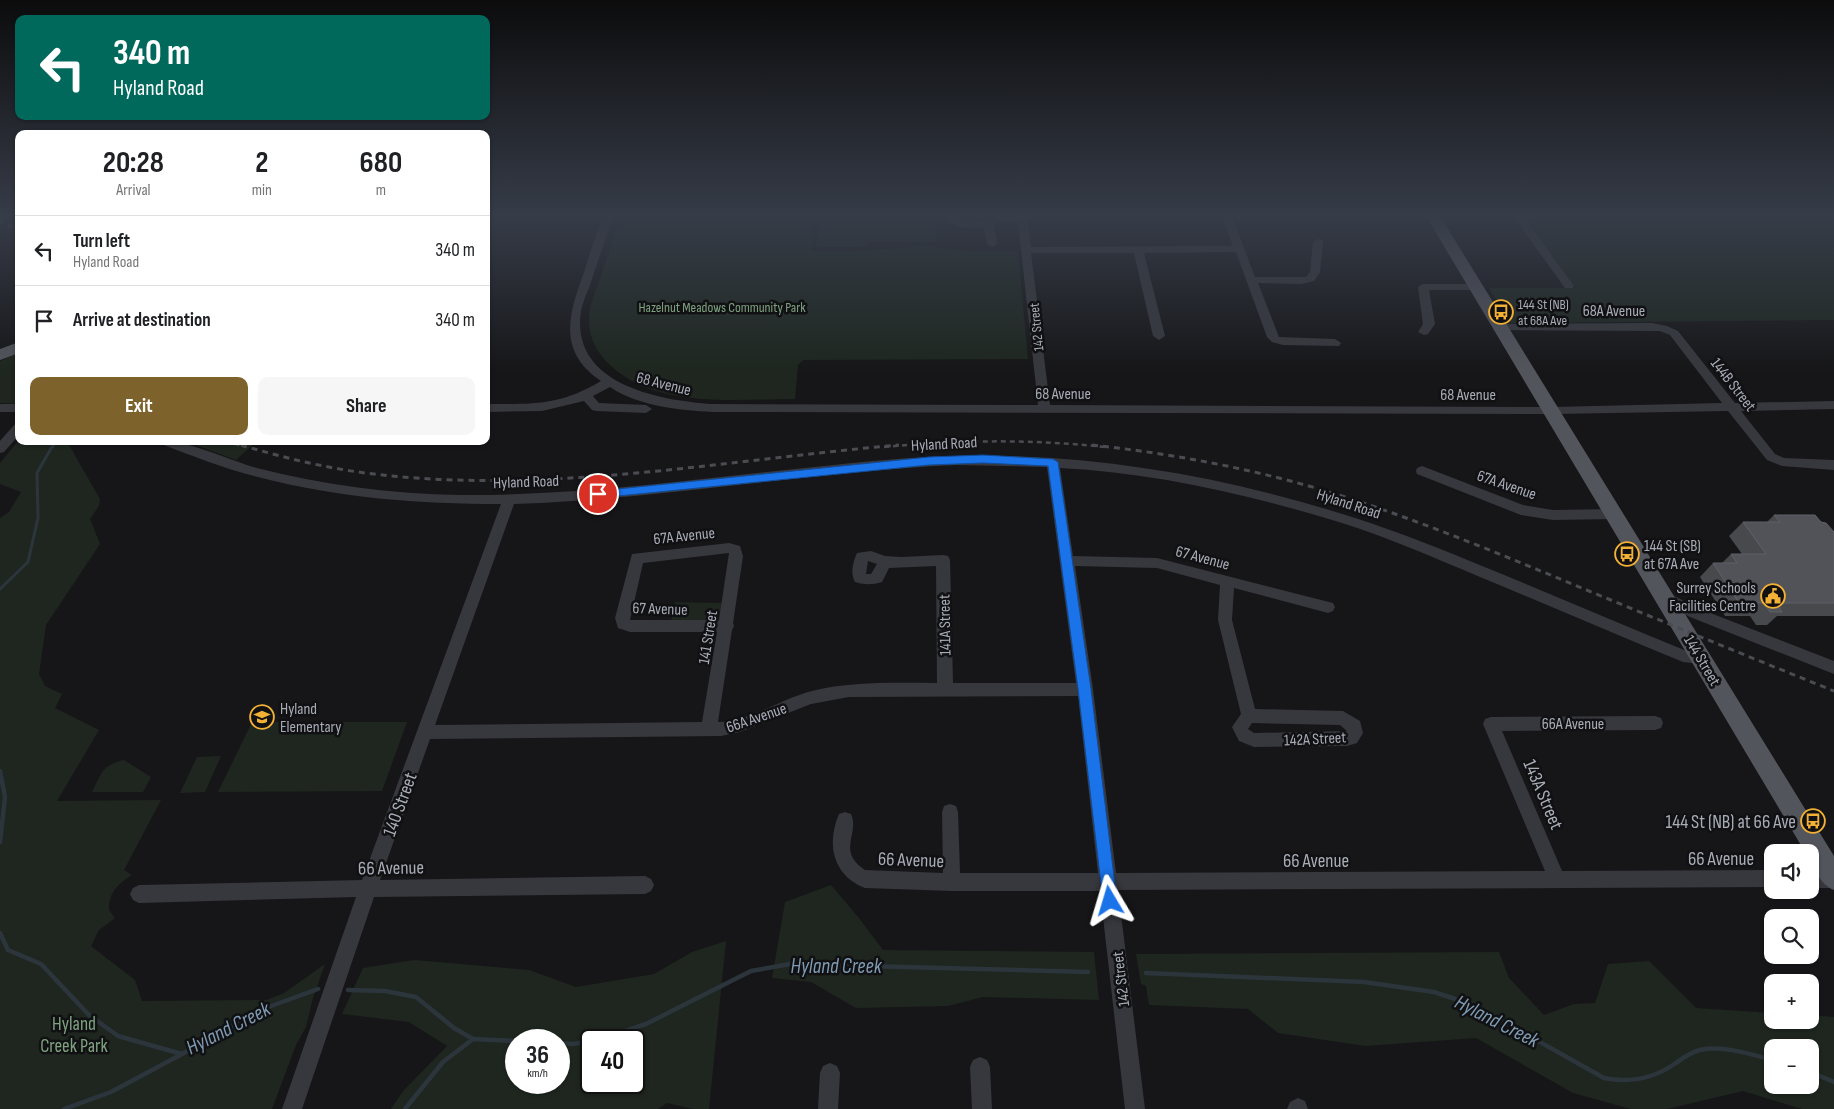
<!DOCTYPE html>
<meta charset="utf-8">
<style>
body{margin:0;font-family:"Sofia Sans Condensed",sans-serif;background:#f6f6f6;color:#202124;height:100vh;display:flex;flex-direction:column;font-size:19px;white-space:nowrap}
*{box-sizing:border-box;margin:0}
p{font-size:16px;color:#757577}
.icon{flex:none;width:28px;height:28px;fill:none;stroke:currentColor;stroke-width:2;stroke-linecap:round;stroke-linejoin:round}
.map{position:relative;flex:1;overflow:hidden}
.side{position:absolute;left:15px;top:130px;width:475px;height:315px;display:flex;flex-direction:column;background:#fff;border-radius:10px;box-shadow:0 1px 4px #0004}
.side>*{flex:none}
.banner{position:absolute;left:15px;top:15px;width:475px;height:105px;border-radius:10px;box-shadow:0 1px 4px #0004;background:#00695c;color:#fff;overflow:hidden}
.tools{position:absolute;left:1764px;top:844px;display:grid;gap:10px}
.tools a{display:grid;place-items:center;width:55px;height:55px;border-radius:10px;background:#fff;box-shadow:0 1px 4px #0004;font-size:25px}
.speed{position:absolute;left:505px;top:1029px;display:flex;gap:10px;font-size:25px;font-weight:700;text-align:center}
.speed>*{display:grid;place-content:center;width:65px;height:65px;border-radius:50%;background:#fff;box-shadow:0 1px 4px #0004;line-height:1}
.speed small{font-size:12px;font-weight:400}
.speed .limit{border:2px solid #111;border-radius:8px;background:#fff;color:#111}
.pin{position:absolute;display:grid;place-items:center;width:42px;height:42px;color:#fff;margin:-21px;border:2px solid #fff;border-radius:50%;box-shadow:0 1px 5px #0007}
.me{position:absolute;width:55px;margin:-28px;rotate:353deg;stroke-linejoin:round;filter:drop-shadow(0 0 4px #0008)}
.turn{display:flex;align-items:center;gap:18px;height:105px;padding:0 15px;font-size:22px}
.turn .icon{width:65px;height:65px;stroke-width:2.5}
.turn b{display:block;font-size:35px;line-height:42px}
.eta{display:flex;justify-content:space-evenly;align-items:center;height:85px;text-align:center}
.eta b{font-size:30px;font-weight:700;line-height:35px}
.button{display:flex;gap:10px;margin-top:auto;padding:10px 15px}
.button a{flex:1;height:58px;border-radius:10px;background:#7e622b;color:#fff;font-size:20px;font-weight:700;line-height:58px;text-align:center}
.button a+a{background:#f6f6f6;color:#202124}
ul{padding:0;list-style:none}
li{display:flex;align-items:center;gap:15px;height:70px;padding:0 15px;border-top:1px solid #e0e0e0}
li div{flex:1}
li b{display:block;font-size:19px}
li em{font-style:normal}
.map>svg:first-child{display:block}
</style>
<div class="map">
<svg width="1834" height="1109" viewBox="0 0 1834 1109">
<rect width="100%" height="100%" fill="#161618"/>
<path fill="#1e261f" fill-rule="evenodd" d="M621 216H815L811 251H857L926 246 966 251H1018L1028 359 803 360 798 365 795 399C734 399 651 410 605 360 595 349 588 334 589 318 589 306 595 293 599 282 606 260 614 238 621 216Z
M819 216H936V242H871L863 247H816Z
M1523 216H1834V320L1511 323 1489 288H1575Z
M19 352V404L0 403V361Z
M19 440 71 441 69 445 100 499 99 506 90 519 100 544 46 625 39 674 45 686 62 694 55 708 99 730 57 801 161 800 124 870 132 875C119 883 108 893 109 910L115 918 99 930 91 946 135 980 142 1001 267 1000 284 993 325 964 313 998 306 1027 296 1045 272 1109H0V518L9 512 21 492 0 484V463Z
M185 441H257L236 460Z
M675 602 723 603 722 613 714 620 671 621Z
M252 722H407L382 791 218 792Z
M221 756 205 792 180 793 197 757Z
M124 760 151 777 143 792H92C101 774 102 765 124 760Z
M831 885 859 918 883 950 1094 952 1099 1000 983 997 948 1006 856 1008 811 982 772 978 785 902Z
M726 941 709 1109H693L667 1103 658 1109H391L403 1091 447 1046 409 1022 342 1014 363 968 414 960 529 970 576 987 654 974 692 952ZM516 1040H559V1082H516ZM591 1040H634V1082H591Z
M1499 952 1509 978 1544 1015 1574 1004 1595 1003 1608 964 1649 961 1696 1008 1772 1013V1020H1810V1015L1834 1017V1109H1802L1743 1091 1667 1109H1631L1573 1093 1476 1038 1365 1046 1278 1033 1248 1009 1149 1005 1146 986 1141 984 1136 954ZM1772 1048H1810V1085H1772Z"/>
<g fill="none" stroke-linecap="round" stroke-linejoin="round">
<path stroke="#2c353c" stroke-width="2.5" d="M53 447 56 441"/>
<path stroke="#2c353c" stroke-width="3" d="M0 589 28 562 38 518 37 473 53 445"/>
<path stroke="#2c353c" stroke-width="4.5" d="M0 771 5 797 0 842
M0 933 8 950 41 964 89 1015 118 1036 182 1054 263 1009 318 989
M1146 973 1364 982 1434 992 1476 1006 1604 1078C1630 1083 1652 1079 1673 1065 1682 1059 1690 1052 1700 1050 1723 1045 1750 1054 1772 1060
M348 990 385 991 416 997 454 1028 473 1039 516 1041
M598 1040 646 1024 751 971 790 964 1088 972
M559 1043 573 1044 591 1041
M1810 1072 1834 1082
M64 1109 111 1092 182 1054
M405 1109 443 1062 473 1039"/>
<path fill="#37383d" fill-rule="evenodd" d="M603 216H613C606 238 598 260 591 282 588 291 583 301 581 311 570 384 657 400 712 404L1038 405 1018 222H997L994 225 997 244 992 247 987 244 984 228 960 227 949 223 946 216H956L957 219 986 222 993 216H1027L1031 247 1233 246 1222 216H1232L1255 277H1306L1310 272 1313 242 1318 239 1322 240 1323 242 1320 272 1314 281 1301 284 1258 283 1279 337 1335 339 1341 343 1339 346 1283 345 1272 342 1267 337 1236 252 1144 253 1165 336 1159 340 1153 336 1134 253H1031L1050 405 1552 407 1722 403 1670 335 1660 331 1501 330 1495 327 1501 324 1652 323 1667 326 1678 331 1735 403 1834 401V409L1741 411 1775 454 1784 458 1834 460V470L1782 466 1767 460 1728 411 1555 414 712 412C679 410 638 406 610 387L593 396 599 403 646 405 652 409 646 413 596 411 592 410 584 401 542 411 486 412V404C534 404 559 406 601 381 558 352 568 316 583 275 589 255 596 236 603 216Z
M1513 216H1523L1574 286 1573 288H1565Z
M1423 284H1477L1482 287 1477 290H1429L1435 324 1428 334 1424 335 1418 332 1423 324 1418 287Z
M0 404H19V412H0Z
M19 423V435L4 452 0 453V441L15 424Z
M159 441C192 441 225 459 257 468 323 485 392 494 460 495 579 496 696 479 814 467 861 462 908 457 956 456 1090 453 1224 476 1352 517 1399 532 1446 551 1492 570 1558 597 1623 625 1689 652L1706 654 1708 658 1706 662 1701 664 1683 662C1615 634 1548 605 1480 577 1435 558 1389 538 1342 523 1251 495 1156 473 1060 468L1073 556 1157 558 1333 603 1335 607 1333 611 1328 613 1234 588 1232 620 1255 709 1343 711 1360 721 1363 733 1357 743 1347 746 1254 747 1239 741 1232 727 1241 714 1218 620 1220 585 1157 568 1075 566 1093 689 1116 873 1545 871 1483 724 1485 719 1491 717 1655 716 1661 718 1663 723 1661 728 1655 730 1502 731 1562 871 1772 870V887L1118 890 1145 1109H1125L1100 891H952L865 888C833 876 826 844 839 814L845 812 851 814C860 834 836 851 865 870L943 873 942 812 944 806 950 804 956 806 958 812 960 873H1098L1078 696 849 697 811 704 740 732 721 736 430 739 380 880 645 876 651 879 654 885 651 891 645 894 374 897 302 1109H282L356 897 139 903 133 900 130 894 133 888 139 885 362 880 501 504C419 504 338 498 258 477 225 469 193 456 161 444ZM955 465 1047 467 1076 683H953L950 560 948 556 943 555 901 557 885 556 871 551 857 553C853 562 850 573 855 582 865 585 872 585 882 582L889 568 936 566 937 683C895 683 853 681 812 691 780 699 751 721 718 722L732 630 734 626 733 623 743 556 740 546 729 543 632 554 615 618 618 628 630 632H717L702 722 435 725 514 504C662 499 808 472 955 465ZM729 553 719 620H630L643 563ZM868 561 877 564 871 574H866ZM1252 723 1340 725 1347 731 1254 733 1248 729Z
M1422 466 1523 505 1553 510 1615 509 1620 511 1622 514 1620 517 1615 519 1553 520 1521 515 1417 474 1416 471 1417 468Z
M1664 591 1700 609 1834 661V674L1690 617 1659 601 1657 597 1659 593Z
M1810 870H1834V888H1810Z
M980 1057 987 1060 990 1067 992 1109H972L970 1067 973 1060Z
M830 1063 837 1066 840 1073 838 1109H818L820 1073 823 1066Z
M1298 1098 1305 1101 1308 1109H1287L1290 1102Z"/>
<path fill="#53555c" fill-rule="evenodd" d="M1426 216H1440L1834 856V890C1821 885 1810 866 1810 852H1805Z
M19 342V353L0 360V349Z"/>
<path stroke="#4a4c52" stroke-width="2.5" stroke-dasharray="5 4" stroke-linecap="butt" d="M17 216 19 221
M0 220 19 232
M226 441 245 447
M884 447C958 440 1031 439 1105 447"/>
<path stroke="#4a4c52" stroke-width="3" stroke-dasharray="6 5" stroke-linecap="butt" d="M241 445C285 458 329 469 374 474 548 495 725 460 899 445
M1092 445C1176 454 1259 470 1339 495 1424 522 1507 557 1589 591 1671 625 1752 658 1834 691"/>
</g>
<path fill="#47494d" d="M1774 515 1821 522 1834 532V616H1777L1767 625H1756L1750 616H1725L1700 577 1713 563H1722L1731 554H1742L1729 536 1743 522H1767Z"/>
<path fill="#525359" stroke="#5f6168" d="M1774 515H1815L1821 522 1826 523 1834 532V603H1776L1782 612H1770L1764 603H1739L1713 563H1737L1731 554H1766L1743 522H1780Z"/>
<linearGradient id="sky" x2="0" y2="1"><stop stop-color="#0c0c0d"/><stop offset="0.58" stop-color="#363c48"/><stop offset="1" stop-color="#363c48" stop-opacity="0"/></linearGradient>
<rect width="1834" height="372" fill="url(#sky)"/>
<path fill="#1a73e8" stroke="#114b97" d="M983 455 1053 459 1058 462 1091 689 1117 901 1115 906 1110 908 1105 906 1103 901 1078 689 1048 466 983 463 929 465 598 498 592 494 598 491 929 457Z"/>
<defs>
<g id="bus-ring" transform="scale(1.25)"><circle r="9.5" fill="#111113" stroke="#f2b134" stroke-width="1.5"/><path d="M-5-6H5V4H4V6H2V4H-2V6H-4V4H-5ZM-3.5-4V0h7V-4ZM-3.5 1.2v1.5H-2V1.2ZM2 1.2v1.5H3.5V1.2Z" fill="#f2b134"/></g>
<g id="civic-ring" transform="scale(1.25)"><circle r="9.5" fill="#111113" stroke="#f2b134" stroke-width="1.5"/><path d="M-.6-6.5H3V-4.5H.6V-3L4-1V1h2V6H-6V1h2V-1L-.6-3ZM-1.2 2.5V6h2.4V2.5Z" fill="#f2b134"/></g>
<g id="school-ring" transform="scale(1.25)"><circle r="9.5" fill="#111113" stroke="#f2b134" stroke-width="1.5"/><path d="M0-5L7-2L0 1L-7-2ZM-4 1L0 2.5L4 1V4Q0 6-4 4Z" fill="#f2b134"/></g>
</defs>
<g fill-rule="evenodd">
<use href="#bus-ring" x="1501" y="312"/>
<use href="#bus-ring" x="1627" y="554"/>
<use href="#civic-ring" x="1773" y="596"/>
<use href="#school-ring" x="262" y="717"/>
<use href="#bus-ring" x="1813" y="821"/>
</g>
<g text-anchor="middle" stroke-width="5" stroke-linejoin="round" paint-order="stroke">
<g font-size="14" fill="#a8adb8" stroke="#111113" text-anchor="start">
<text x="1518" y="309">144 St (NB)<tspan x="1518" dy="16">at 68A Ave</tspan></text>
</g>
<g font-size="14" fill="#7fa381" stroke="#111113">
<text x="722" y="312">Hazelnut Meadows Community Park</text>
</g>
<g font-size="14" fill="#a8adb8" stroke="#111113">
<text transform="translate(1036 327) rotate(-96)" y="5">142 Street</text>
</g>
<g font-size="16" fill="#a8adb8" stroke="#111113">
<text x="1614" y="316">68A Avenue</text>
<text transform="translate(664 383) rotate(14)" y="6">68 Avenue</text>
<text transform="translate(1734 384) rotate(52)" y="6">144B Street</text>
<text x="1063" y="399">68 Avenue</text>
<text x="1468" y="400">68 Avenue</text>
<text transform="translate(944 443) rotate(-3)" y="6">Hyland Road</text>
<text transform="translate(526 481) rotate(-2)" y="6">Hyland Road</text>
<text transform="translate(1507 484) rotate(19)" y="6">67A Avenue</text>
<text transform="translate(1349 503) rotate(18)" y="6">Hyland Road</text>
<text transform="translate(684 535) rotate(-6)" y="6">67A Avenue</text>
<text transform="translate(1203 557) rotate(15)" y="6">67 Avenue</text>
<text transform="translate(660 608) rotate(2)" y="6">67 Avenue</text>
<text transform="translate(944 625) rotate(-91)" y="6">141A Street</text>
<text transform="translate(707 637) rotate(-81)" y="6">141 Street</text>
<text transform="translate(1703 660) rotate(59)" y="6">144 Street</text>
<text transform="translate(756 717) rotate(-19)" y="6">66A Avenue</text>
<text x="1573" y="729">66A Avenue</text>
<text transform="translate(1315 738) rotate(-3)" y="6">142A Street</text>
<text transform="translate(1120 979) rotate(-97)" y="6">142 Street</text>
</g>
<g font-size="16" fill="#a8adb8" stroke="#111113" text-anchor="start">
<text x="1644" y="551">144 St (SB)<tspan x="1644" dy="18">at 67A Ave</tspan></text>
<text x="1756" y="593" text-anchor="end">Surrey Schools<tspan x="1756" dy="18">Facilities Centre</tspan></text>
<text x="280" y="714">Hyland<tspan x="280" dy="18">Elementary</tspan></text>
</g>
<g font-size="19" fill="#a8adb8" stroke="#111113">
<text transform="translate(1544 794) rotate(67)" y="7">143A Street</text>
<text transform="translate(399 804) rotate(-70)" y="7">140 Street</text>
<text x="1721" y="865">66 Avenue</text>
<text transform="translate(911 859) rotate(2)" y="7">66 Avenue</text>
<text x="1316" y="867">66 Avenue</text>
<text transform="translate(391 867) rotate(-1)" y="7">66 Avenue</text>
</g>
<g font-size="19" fill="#a8adb8" stroke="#111113" text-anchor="end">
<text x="1796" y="828">144 St (NB) at 66 Ave</text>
</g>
<g font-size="19" fill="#7fa381" stroke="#111113">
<text x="74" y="1030">Hyland<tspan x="74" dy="22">Creek Park</tspan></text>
</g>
<g font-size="21" font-style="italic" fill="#7f9bb3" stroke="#111113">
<text x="836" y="973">Hyland Creek</text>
<text transform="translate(1497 1021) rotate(27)" y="7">Hyland Creek</text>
<text transform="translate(228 1028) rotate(-27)" y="7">Hyland Creek</text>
</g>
</g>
</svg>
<div class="tools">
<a><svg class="icon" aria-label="sound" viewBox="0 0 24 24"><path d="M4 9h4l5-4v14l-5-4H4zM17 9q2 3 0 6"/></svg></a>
<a><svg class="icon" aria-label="search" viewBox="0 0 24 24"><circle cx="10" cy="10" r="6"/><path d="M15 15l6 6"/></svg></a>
<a>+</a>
<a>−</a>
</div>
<div class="speed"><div>36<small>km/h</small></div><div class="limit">40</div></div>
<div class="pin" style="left:598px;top:494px;background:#d93025"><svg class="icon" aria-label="arrive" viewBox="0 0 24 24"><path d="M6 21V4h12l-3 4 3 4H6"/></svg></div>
<svg class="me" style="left:1110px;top:901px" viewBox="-20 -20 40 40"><path d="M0-17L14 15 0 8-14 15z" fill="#1a73e8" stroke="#fff" stroke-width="4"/></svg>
<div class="banner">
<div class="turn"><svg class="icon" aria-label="left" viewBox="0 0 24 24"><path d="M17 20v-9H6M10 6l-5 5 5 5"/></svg><div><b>340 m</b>Hyland Road</div></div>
</div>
<section class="side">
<div class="eta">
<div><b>20:28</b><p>Arrival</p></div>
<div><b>2</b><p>min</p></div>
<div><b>680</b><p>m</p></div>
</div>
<ul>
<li><svg class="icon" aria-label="left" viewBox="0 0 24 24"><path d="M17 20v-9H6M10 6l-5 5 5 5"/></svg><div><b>Turn left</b><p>Hyland Road</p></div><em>340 m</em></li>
<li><svg class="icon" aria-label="arrive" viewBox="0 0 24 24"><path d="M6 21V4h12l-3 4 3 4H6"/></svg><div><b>Arrive at destination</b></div><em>340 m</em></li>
</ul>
<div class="button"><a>Exit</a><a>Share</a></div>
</section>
</div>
